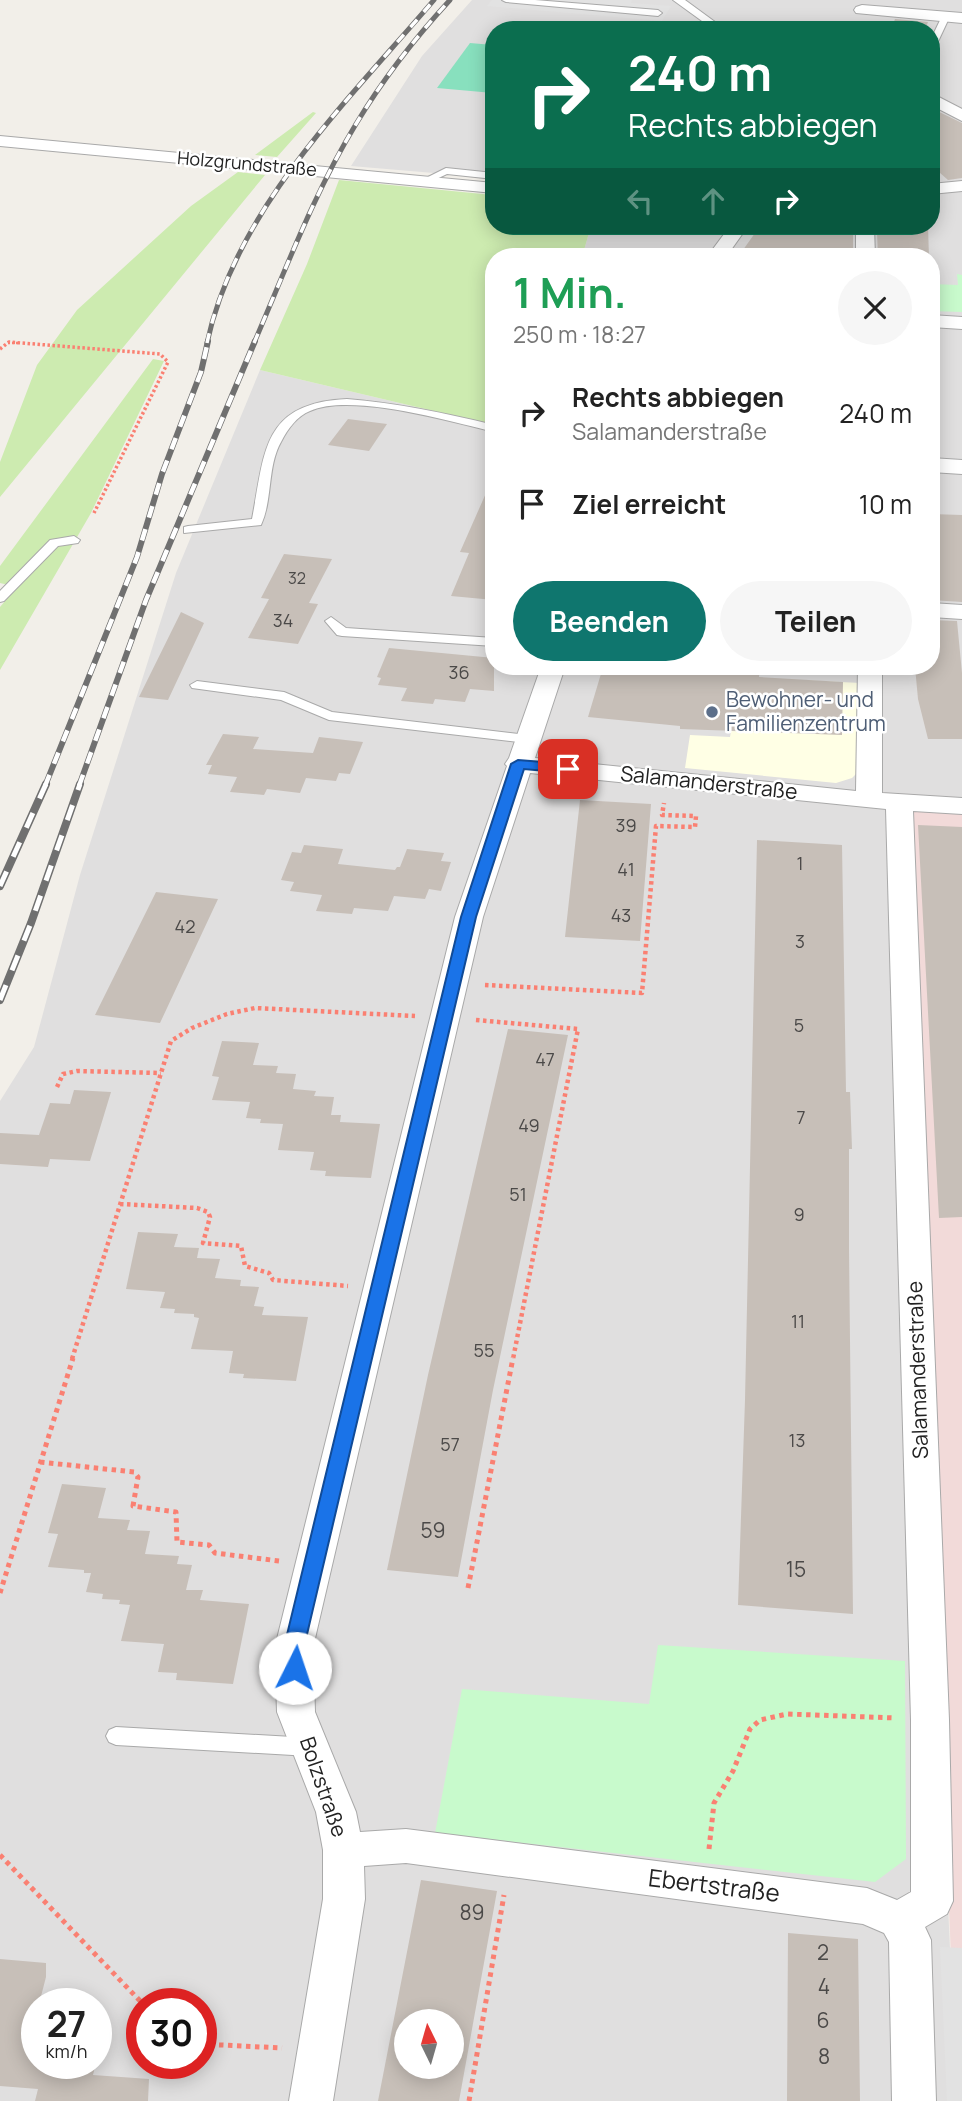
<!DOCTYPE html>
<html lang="de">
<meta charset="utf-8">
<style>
body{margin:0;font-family:Manrope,sans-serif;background:#f6f6f6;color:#222;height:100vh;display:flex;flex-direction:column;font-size:26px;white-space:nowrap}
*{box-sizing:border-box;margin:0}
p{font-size:23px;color:#767676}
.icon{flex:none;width:38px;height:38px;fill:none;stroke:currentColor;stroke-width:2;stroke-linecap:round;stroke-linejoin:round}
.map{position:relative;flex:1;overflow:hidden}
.sheet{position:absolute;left:485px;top:248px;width:455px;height:427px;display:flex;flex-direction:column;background:#fff;border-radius:28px;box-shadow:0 4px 18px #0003}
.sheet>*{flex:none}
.guide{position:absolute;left:485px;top:21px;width:455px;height:214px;border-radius:28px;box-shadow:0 4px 18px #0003;background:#0b6e4f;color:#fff;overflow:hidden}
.needle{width:46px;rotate:355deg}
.controls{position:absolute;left:394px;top:2009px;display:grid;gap:14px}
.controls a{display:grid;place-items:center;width:70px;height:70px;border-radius:50%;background:#fff;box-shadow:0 4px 18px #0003;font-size:35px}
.speed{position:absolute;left:21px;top:1988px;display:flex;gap:14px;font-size:35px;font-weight:700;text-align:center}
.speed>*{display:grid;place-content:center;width:91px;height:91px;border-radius:50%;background:#fff;box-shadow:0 4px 18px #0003;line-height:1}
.speed small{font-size:18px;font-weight:400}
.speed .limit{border:10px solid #d22;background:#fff;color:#111}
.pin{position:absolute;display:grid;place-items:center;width:60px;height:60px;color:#fff;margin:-30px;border-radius:14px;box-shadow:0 4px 10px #0006}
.me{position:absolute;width:77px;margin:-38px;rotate:4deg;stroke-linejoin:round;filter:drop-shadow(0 0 5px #0008)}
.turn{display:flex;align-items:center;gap:24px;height:147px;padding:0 28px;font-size:32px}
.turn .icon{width:91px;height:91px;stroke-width:2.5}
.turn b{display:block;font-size:49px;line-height:60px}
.lanes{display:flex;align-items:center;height:66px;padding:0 28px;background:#0003;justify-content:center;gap:35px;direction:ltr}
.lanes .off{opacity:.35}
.round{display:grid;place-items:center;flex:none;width:74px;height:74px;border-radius:37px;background:#f6f6f6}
.summary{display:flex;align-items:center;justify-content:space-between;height:119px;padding:0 28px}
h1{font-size:42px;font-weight:700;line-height:52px;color:#1e9e55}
.primary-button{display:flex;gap:14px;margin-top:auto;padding:14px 28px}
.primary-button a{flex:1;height:80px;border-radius:42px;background:#0f766e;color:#fff;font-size:28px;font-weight:700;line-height:80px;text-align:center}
.primary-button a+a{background:#f6f6f6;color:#222}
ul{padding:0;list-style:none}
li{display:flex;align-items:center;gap:21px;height:91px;padding:0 28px}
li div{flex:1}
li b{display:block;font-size:26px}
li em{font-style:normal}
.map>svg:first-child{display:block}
</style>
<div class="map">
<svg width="962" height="2101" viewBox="0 0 962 2101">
<rect width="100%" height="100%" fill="#f2efe9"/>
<path fill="#e0dfdf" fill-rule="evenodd" d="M472 0H962V802L939 1710 957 2101H0V1101L34 1047 80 875 176 573 260 370 493 425 494 667H931V257H582L591 226H931V30H494L493 178 351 166 422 56ZM37 2004H96V2063H37ZM142 2004H201V2063H142ZM406 2021H452V2067H406Z"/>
<path fill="#f2dad9" d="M903 797 962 802V2101H957Z"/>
<path fill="#ffffe5" d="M759 678 861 683 859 771 852 778 836 783 685 768 690 735 730 737 731 731 758 732Z"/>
<path fill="#cdebb0" d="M313 112 316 113 277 157 255 155Z
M238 172 265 175 0 497V462L37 365 77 310 191 206Z
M339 180 493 195 494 226H591L582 257H494L493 425 260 370 307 264Z
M153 359 164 361 91 513 0 670V607L17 587 0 583V566Z"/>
<path fill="#c8facc" d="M957 274 962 275V312L931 311V284L958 285Z
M658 1645 905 1661 906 1859 875 1882 435 1833 462 1689 649 1704Z"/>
<path fill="#88e0be" d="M470 43 493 45V93L437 88Z"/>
<path fill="#e2e2e2" d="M492 0H632L631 3 671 6 662 21 487 6Z
M940 1947 962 1948V2101H947Z"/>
<path fill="#c7bfb8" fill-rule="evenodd" d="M895 19 928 22 925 30H891Z
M931 108 962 123V178L948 180 931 165Z
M760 226H809L811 229 853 231V257H738Z
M897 226H928L929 257H904L903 254V257H878L877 232 898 233Z
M348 419 387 424 369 451 328 445Z
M494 475V600L451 596 469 553 460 552Z
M931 514 962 515V602L931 600Z
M284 554 332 559 309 603 318 604 298 644 248 638 269 599 261 598Z
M181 612 204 623 168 700 139 697Z
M931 620 957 621 962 673V739H928L918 699 915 667H931Z
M389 648 494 658V691L470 689 465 702 435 699 433 704 401 701 407 688 378 685 381 678 377 677Z
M603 667H760L759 677 843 682 842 735 680 729V726L588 717Z
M223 734 259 737 253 749 313 753 319 737 363 742 350 774 339 773 336 781 306 778 300 793 267 789 264 795 230 792 237 777 208 774 212 765H206Z
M580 800 651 804 640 941 565 937Z
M918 825 962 827V1217L939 1218Z
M757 840 842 845 846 1092H850L852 1149H849V1249L853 1614 738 1605 745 1400Z
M304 845 343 849 338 864 395 870 397 867H400L407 849 444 853 441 861 451 862 441 891 429 889 425 899 394 896 388 911 354 908 352 914 316 911 322 895 290 891 294 882 281 880 292 852 301 853Z
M156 892 218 899 160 1023 95 1015Z
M508 1029 568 1035 493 1390 458 1577 387 1570 428 1375Z
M222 1041 259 1043 253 1065 278 1066 276 1073 296 1074 293 1089 316 1091 314 1096 334 1097 331 1115H341L340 1122 380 1124 371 1178 325 1176 326 1171 310 1170 314 1152 278 1150 283 1124 260 1123 261 1119 246 1118 250 1102 212 1100 219 1077 212 1076Z
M74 1090 111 1092 90 1161 50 1159 48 1167 0 1164V1133L39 1135 50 1103 70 1104Z
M138 1232 178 1234 174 1247 199 1248 197 1258 220 1259 215 1278 241 1280 240 1286 259 1287 254 1306 264 1307 262 1315 308 1317 296 1381 243 1378 244 1374 229 1373 233 1351 191 1349 199 1318 194 1317V1314L174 1313 175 1309 160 1308 165 1292 126 1289Z
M62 1484 106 1488 98 1518 130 1520 127 1530 150 1531 145 1554 179 1556 177 1564 192 1565 186 1590H203L200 1600 249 1604 233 1684 176 1680 177 1673 158 1672 164 1644 121 1641 130 1605 119 1604 120 1600 102 1599 103 1594 86 1592 91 1573H84V1570L48 1567 58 1534 48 1533Z
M421 1880 497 1891 459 2101H378ZM406 2021H452V2067H406Z
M788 1933 858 1939 860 2101H787Z
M0 1959 46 1963V1977L39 2004H37V2063H96L93 2075 149 2079 148 2101H35L38 2089 0 2086Z"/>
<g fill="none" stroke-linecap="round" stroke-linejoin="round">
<g stroke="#a9a9a9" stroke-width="2">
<path id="lane" d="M502 0H535L658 10 662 13 658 16 506 2Z
M673 0H685L726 30 713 29Z
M943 14 950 16 935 48 931 51V39Z
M446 168 494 173V179L447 174 428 183 420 181Z
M347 399C397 403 445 413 494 425V432C449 421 351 393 310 411 297 416 287 430 281 442 267 467 273 499 261 525L184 533V527L188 526 252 519C265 451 262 403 347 399Z
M74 536 80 540 78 543 58 546 4 601 0 602V591L50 540Z
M331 617 346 628 494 638V646L342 636 337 635 325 621Z
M197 681 284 692 332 712 527 735 534 739 527 743 329 720 281 700 192 688 190 685Z
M116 1727 310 1738 317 1741 320 1747 317 1753 310 1756 116 1745 109 1742 106 1736 109 1730Z"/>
</g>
<g stroke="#a9a9a9" stroke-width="2">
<path id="street" d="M862 5 962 13V23L856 13 854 10 856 7Z
M931 93 962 109V121L931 105Z
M0 136 494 183V193L0 146Z
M962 181V191L931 194V184Z
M730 226H748L726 257H707Z
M856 226H874L875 257H856Z
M931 315 962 317V329L931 327Z
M931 458 962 460V474L931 472Z
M931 603 962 605V619L931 617Z
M541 667H565L535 758 856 791 858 667H882V793L962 798V814L913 811 949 1720 953 1901 947 1914 925 1927 931 1940 936 2101H892L889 1942 884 1933 863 1924 406 1863 364 1866 365 1899 333 2101H289L323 1899V1850L316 1812 277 1712 275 1647 455 917 507 766 505 764 509 758ZM530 773 886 809 911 1720V1892L897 1900 867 1888 406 1829 360 1832 356 1812 315 1712 313 1647 483 917Z"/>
</g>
<path stroke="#fa8072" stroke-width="2.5" stroke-dasharray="2 2" stroke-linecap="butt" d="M8 343H20"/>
<path stroke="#fa8072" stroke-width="3.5" stroke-dasharray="2.5 2.5" stroke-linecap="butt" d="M0 349 9 342 160 354 168 362 94 513"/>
<path stroke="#fa8072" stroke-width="4.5" stroke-dasharray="3.5 3.5" stroke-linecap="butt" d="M485 985 642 993 656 826 695 827 696 816 662 815 664 803
M476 1020 578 1029 513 1359
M57 1087 63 1074 77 1071 161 1073
M120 1204 197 1208 208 1212 210 1217 203 1243 241 1246 245 1266 269 1273 273 1280 348 1286
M72 1359 171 1041 192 1028 227 1014 255 1008 415 1016"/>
<path stroke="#fa8072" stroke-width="5" stroke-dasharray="4.5 4.5" stroke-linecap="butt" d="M40 1462 134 1472 138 1477 133 1506 176 1512 177 1542 209 1545 215 1553 279 1561
M468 1588 513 1358
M0 1593 73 1358
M709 1849 714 1803 733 1771 750 1729 760 1720 787 1714 895 1718
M0 1855 143 2004
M201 2044 282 2048
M469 2101 504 1895"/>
<use href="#lane" fill="#fff" fill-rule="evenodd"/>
<use href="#street" fill="#fff" fill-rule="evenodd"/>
<g stroke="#707070" stroke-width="5">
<path id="rail-far2" d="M207 343C236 208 347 102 434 0
M254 343C286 269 314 193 356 124 383 79 415 38 450 0"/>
</g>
<g stroke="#707070" stroke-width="6">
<path id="rail-far1" d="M45 786 137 557 162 474 201 372 208 341
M79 786 146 600 255 341"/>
</g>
<g stroke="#707070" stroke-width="8">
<path id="rail" d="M0 886 46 784
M0 1000 31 923 80 784"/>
</g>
<use href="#rail-far2" stroke="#fff" stroke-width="3.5" stroke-dasharray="10" stroke-linecap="butt"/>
<use href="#rail-far1" stroke="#fff" stroke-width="4.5" stroke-dasharray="12" stroke-linecap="butt"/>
<use href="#rail" stroke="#fff" stroke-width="5" stroke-dasharray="16" stroke-linecap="butt"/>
</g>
<path fill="#1a73e8" stroke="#114b97" stroke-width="2" d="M518 760 568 764 575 769 568 773 524 769 476 917 304 1647 305 1668 302 1674 295 1677 287 1674 284 1668V1647L461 917 511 764Z"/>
<circle fill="#5c6f8a" stroke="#fff" stroke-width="2.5" cx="712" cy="712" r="7"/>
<g text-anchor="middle" stroke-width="5" stroke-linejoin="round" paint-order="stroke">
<g font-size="16" fill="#4b4948">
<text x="297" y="584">32</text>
</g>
<g font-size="18" fill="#222" stroke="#fff">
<text transform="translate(247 164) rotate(5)" y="6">Holzgrundstraße</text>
</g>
<g font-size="18" fill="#4b4948">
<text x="283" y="627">34</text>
<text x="459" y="679">36</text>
<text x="626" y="832">39</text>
<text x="800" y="870">1</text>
<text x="626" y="876">41</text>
<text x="621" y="922">43</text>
<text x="185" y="933">42</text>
<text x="800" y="948">3</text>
<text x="799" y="1032">5</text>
<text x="545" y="1066">47</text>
<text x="801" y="1124">7</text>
<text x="529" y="1132">49</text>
<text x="518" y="1201">51</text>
<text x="799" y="1221">9</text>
<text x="798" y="1328">11</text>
<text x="484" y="1357">55</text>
<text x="797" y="1447">13</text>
<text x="450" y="1451">57</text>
</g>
<g font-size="21" fill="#4e5e75" stroke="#fff" text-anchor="start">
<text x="726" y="707">Bewohner- und<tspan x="726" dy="24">Familienzentrum</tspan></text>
</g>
<g font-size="21" fill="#222" stroke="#fff">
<text transform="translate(709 783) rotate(6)" y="7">Salamanderstraße</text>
<text transform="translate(918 1370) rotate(-92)" y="7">Salamanderstraße</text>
<text transform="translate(323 1787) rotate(71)" y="7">Bolzstraße</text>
</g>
<g font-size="21" fill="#4b4948">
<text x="433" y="1538">59</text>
<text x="796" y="1577">15</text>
<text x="472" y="1920">89</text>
<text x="823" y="1960">2</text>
<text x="824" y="1994">4</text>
<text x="823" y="2028">6</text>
<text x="824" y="2064">8</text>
</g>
<g font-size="24" fill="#222" stroke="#fff">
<text transform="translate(714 1886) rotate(7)" y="8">Ebertstraße</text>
</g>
</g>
</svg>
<div class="controls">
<a><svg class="needle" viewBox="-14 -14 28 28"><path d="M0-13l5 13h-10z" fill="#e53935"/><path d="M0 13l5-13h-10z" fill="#767676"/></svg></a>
</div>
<div class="speed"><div>27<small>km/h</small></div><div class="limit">30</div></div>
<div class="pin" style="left:568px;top:769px;background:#d93025"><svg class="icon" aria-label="arrive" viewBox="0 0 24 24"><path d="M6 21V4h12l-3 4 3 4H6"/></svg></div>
<svg class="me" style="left:295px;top:1668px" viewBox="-20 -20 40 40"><circle r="19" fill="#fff"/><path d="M0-13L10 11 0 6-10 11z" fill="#1a73e8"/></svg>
<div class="guide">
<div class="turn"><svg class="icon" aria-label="right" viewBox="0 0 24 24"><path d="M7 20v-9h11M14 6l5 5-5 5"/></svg><div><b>240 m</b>Rechts abbiegen</div></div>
<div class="lanes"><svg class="icon off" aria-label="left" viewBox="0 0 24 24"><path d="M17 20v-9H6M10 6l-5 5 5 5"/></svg><svg class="icon off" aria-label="ahead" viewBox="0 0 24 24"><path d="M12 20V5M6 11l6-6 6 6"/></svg><svg class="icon" aria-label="right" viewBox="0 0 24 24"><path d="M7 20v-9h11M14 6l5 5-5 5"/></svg></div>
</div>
<section class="sheet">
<div class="summary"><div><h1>1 Min.</h1><p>250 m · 18:27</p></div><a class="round"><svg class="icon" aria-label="close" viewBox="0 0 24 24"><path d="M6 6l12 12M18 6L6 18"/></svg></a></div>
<ul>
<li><svg class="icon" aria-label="right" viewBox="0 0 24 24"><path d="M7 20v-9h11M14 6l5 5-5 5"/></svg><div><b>Rechts abbiegen</b><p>Salamanderstraße</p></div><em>240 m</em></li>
<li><svg class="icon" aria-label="arrive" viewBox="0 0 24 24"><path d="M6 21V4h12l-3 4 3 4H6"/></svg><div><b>Ziel erreicht</b></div><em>10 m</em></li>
</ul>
<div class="primary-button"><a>Beenden</a><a>Teilen</a></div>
</section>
</div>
